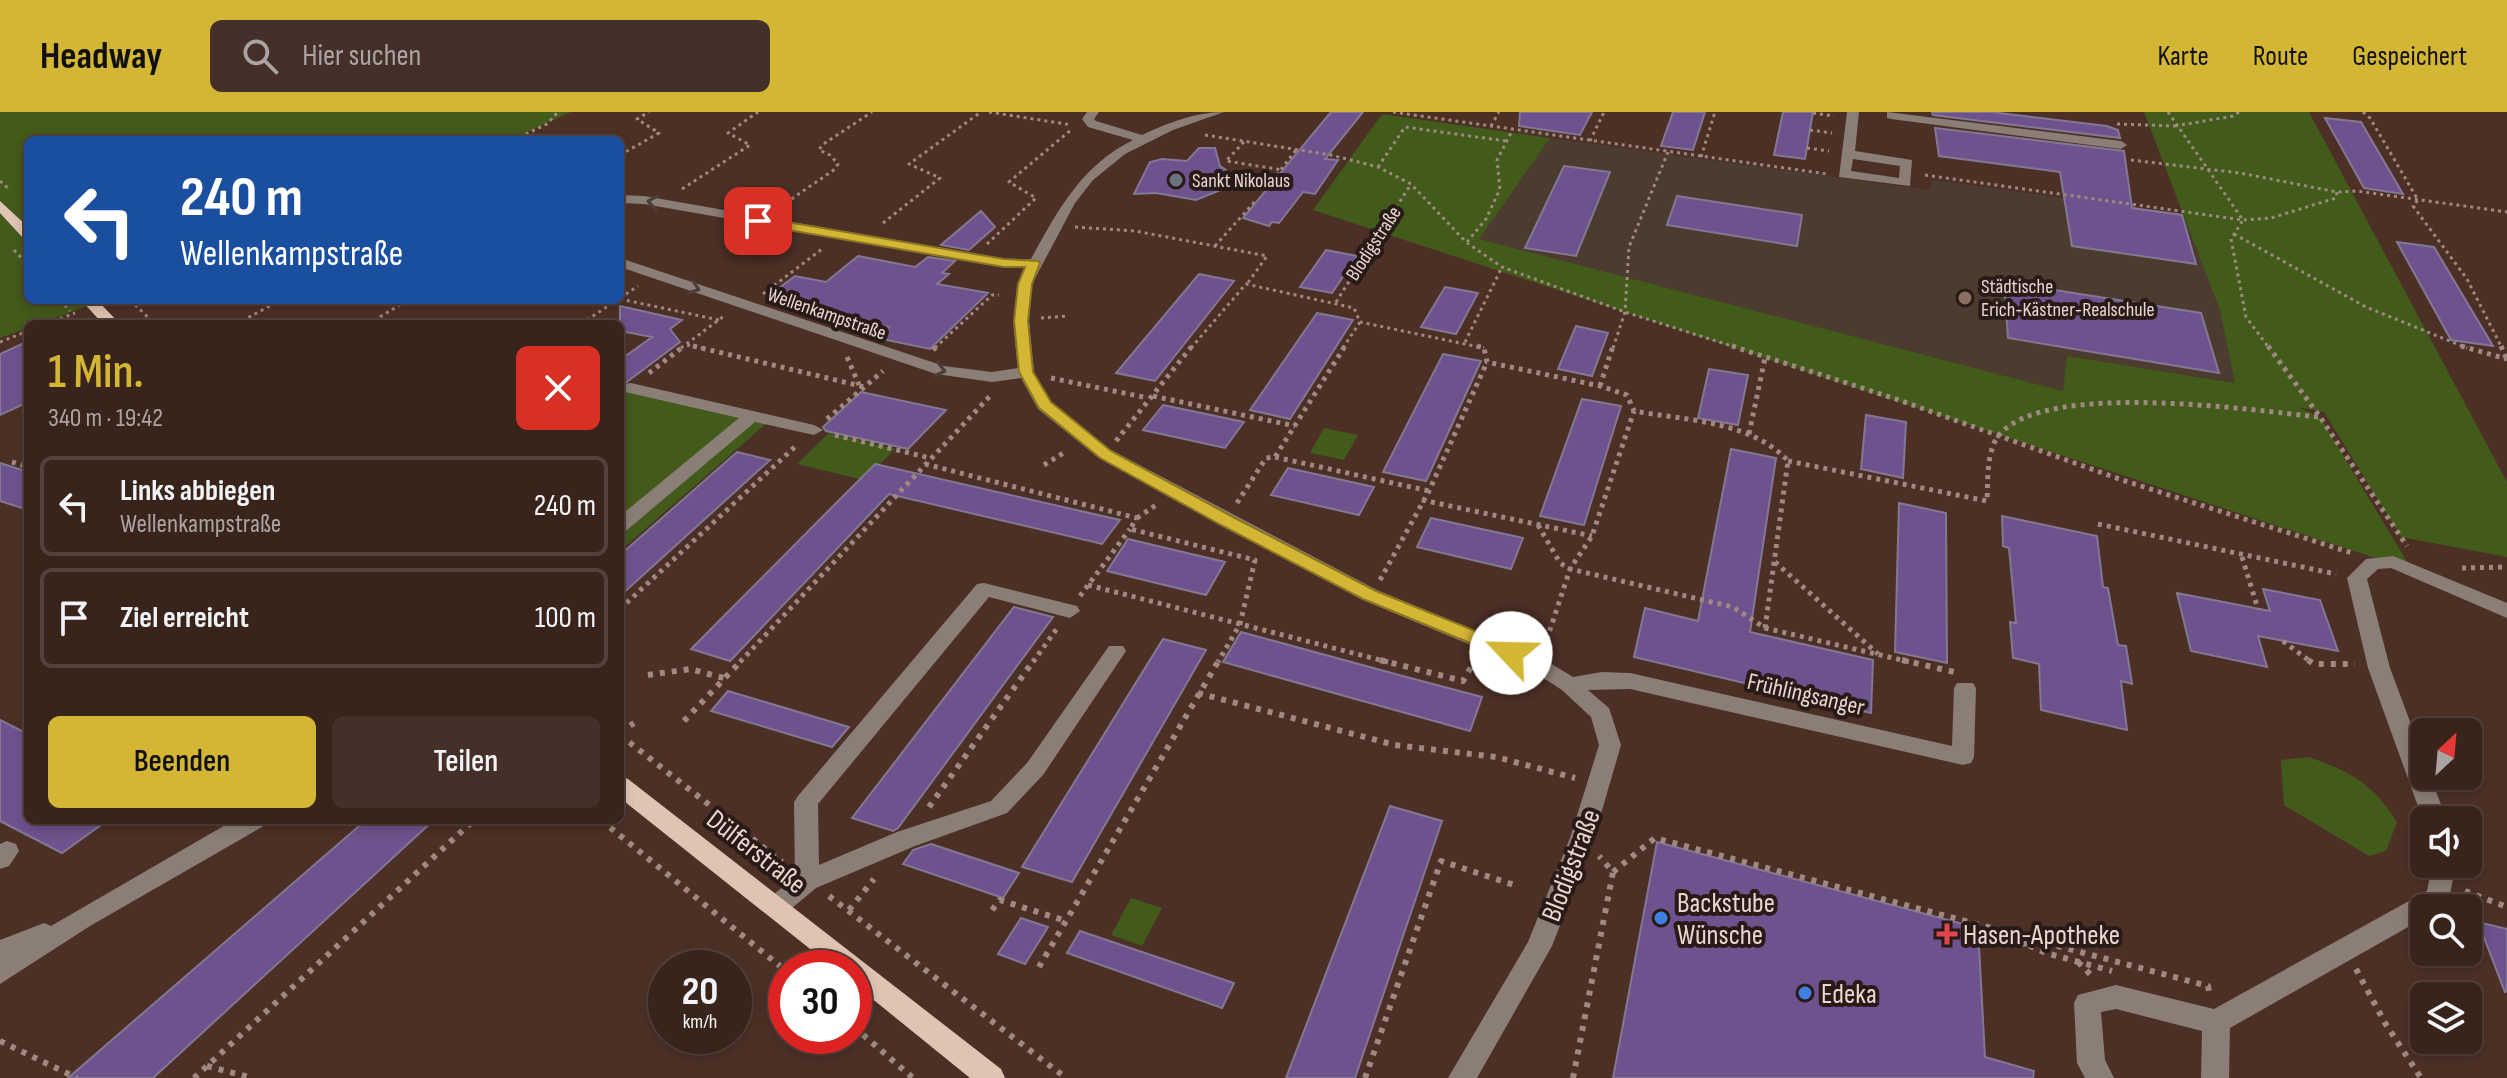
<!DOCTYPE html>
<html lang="de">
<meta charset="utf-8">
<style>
body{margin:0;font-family:"Sofia Sans Condensed",sans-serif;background:#443029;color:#f1f3f6;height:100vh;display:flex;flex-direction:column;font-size:30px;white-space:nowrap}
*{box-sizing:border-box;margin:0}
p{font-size:26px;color:#aba4a3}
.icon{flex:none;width:44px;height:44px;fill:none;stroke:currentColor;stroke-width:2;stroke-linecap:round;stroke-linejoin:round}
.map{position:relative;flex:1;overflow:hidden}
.side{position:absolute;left:24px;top:208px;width:600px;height:504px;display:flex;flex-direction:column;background:#39241c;border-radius:12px;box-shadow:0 4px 12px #0003,0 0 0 2px #53413b}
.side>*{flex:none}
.top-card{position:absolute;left:24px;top:24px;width:600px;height:168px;border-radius:12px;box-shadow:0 4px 12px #0003,0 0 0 2px #53413b;background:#1a4fa0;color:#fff;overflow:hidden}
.needle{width:52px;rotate:26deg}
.buttons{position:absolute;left:2410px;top:606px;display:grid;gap:16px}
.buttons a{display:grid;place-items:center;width:72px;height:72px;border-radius:12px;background:#39241c;box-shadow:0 4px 12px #0003,0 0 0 2px #53413b;font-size:40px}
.speed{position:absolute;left:648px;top:838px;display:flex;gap:16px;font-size:40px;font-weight:700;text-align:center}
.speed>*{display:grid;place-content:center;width:104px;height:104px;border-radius:50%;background:#39241c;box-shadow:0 4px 12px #0003,0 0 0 2px #53413b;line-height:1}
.speed small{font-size:20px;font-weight:400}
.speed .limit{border:12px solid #d22;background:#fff;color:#111}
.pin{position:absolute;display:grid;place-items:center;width:68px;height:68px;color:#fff;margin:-34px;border-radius:16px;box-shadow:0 4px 12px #0006}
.me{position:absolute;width:88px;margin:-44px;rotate:294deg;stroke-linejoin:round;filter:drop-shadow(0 0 6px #0008)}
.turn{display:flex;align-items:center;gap:28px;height:168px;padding:0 24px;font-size:36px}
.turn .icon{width:104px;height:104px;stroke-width:2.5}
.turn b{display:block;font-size:56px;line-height:68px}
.round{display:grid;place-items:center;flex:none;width:84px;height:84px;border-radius:12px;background:#443029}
.summary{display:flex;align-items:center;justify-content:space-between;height:136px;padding:0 24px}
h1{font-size:48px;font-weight:600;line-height:60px;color:#d4b635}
.action{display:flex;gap:16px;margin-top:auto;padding:16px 24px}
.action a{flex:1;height:92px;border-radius:12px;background:#d4b635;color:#111;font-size:32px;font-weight:600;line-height:92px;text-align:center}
.action a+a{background:#443029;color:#f1f3f6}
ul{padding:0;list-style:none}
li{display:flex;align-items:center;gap:24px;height:100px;margin:0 16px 12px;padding:0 8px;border:4px solid #53413b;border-radius:12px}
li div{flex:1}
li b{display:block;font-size:30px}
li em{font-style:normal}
header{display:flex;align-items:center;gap:48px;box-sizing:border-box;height:112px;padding:0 40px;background:#d4b635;color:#111}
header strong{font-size:38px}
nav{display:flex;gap:44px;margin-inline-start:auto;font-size:28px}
.search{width:560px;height:72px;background:#443029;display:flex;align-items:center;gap:20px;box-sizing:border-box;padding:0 28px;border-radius:12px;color:#aba4a3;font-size:30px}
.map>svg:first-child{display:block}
</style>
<header>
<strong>Headway</strong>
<div class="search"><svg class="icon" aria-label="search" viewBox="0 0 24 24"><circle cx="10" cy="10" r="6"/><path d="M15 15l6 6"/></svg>Hier suchen</div>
<nav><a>Karte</a><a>Route</a><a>Gespeichert</a></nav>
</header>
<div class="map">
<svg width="2507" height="966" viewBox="0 0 2507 966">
<rect width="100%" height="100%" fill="#4c3026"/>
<path fill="#4c3c30" d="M1550 26 1930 78 1931 68 2202 104 2250 273 2067 244 2063 279 1478 127Z"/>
<path fill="#425a1a" d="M0 0H571L510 28H28V188H103L39 212H28V216L0 226Z
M2144 0H2309L2507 370V445L2401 425 2324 300 2298 295 2320 305 2412 458 1313 98 1382 2 1550 26 1479 127 2063 279 2067 244 2235 271 2220 198Z
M625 280 767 311 620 439V284Z
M1324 316 1358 323 1344 348 1310 341Z
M829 321 895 337 864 368 797 352Z
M2309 645C2351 660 2372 671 2397 710L2386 739 2369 744 2284 693 2281 648Z
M1131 786 1162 796 1142 834 1111 823Z"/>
<path fill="#6d528d" stroke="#837894" stroke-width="2" d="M1331 0H1363L1325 47 1338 48 1315 82 1303 80 1279 111 1272 110 1269 114 1243 106Z
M1520 0H1592L1580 23 1519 14Z
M1673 0H1705L1693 38 1661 34Z
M1783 0H1813L1805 47 1774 43Z
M1932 0H1991L2107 14 2118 18 2120 26 1933 3Z
M2325 6 2361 10 2403 82 2364 76Z
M1935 16 2124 39 2132 96 2182 103 2196 152 2072 134 2060 60 1939 44Z
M1199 36H1215L1220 54 1226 58 1233 73 1196 88 1156 81 1134 82 1150 50 1162 47 1187 49Z
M1564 54 1610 60 1576 144 1525 136Z
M1677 84 1802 103 1797 134 1667 113Z
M981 99 995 115 969 138 941 133Z
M2397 130 2434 135 2493 234 2451 228Z
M1326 138 1357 144 1332 181 1300 175Z
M858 144 915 155 928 145 955 149 942 161 949 162 937 172 988 181 930 237 877 226 889 215 794 196 799 191 767 185 795 164 826 170Z
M1199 162 1234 169 1155 269 1116 261Z
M2004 170 2201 201 2219 261 2008 226Z
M1445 175 1478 181 1456 222 1421 215Z
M620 194 682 208 670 217 680 230 620 275V248L652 225 620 219Z
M1317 201 1353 208 1290 307 1250 298Z
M1576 214 1608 221 1592 264 1558 257Z
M28 229V290L0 303V242Z
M1443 242 1481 249 1426 369 1383 360Z
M1709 257 1748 263 1738 313 1698 306Z
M861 280 946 298 908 337 826 319 823 315Z
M1582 287 1621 294 1584 413 1540 404Z
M1163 293 1244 310 1225 336 1143 318Z
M1866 303 1906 310 1903 366 1861 357Z
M1731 337 1776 346 1750 520 1873 548 1871 601 1634 545 1645 496 1698 509Z
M737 340 770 348 620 484V443Z
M0 351 28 360V398L0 389Z
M875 352 1120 408 1102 432 889 382 730 549 691 537Z
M1288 356 1374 375 1359 403 1271 383Z
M1899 391 1946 401 1947 551 1895 540Z
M2002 404 2097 424 2103 475 2108 476 2118 533 2126 534 2132 572 2121 569 2127 618 2041 598 2039 552 2013 546 2010 510 2016 511 2009 436 2003 434Z
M1431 406 1523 426 1511 457 1417 435Z
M1128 427 1225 450 1206 483 1107 459Z
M2263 477 2320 488 2338 539 2258 524 2267 555 2191 539 2177 481 2270 499Z
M1014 495 1053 505 898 716 893 719 852 706Z
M1241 520 1399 563 1482 585 1470 619 1223 550Z
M1163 527 1206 538 1072 770 1022 755Z
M728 579 849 615 832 635 711 599Z
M0 608 28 622V708H108L62 741 0 709Z
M1390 694 1442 709 1355 966H1286Z
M366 708H434L153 966H68Z
M1657 730 1978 816 1985 945 2034 959 2033 966H1613Z
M931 732 1019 761 1003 786 903 752 913 738Z
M1021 806 1048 815 1025 852 998 842Z
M2478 810 2507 817V879L2505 880Z
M1080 819 1234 871 1222 896 1067 841Z"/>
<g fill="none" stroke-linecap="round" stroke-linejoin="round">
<path stroke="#9f8980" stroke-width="3" stroke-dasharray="3 4" stroke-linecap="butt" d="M989 0 1072 13
M1393 0 1827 62
M2168 0 2243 108 2231 127 2246 205 2269 236
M2363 0 2370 6 2418 88 2413 94 2467 167 2502 236
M1813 1 1834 4
M2117 12 2175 14
M1491 14 1499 0
M2175 14 2233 4 2239 0
M1810 18 1832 21
M1205 23 1331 43 1378 55 1411 72 1466 130 1502 155 1625 200 1738 236
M513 28 547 12 558 0
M1590 29 1604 0
M1244 30 1226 49 1283 58
M1807 36 1829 39
M620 43 659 21 637 7 649 0
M1701 45 1715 0
M2131 48 2240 61 2337 80 2357 79 2507 100
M1378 55 1405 15 1506 29
M1925 63 2243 108 2271 106 2336 86 2337 80
M0 69 10 78
M1268 74 1296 38
M682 77 750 33 728 21 758 0
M780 95 835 57 838 52 830 43 819 38 822 33 872 0
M883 111 940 66 909 52 981 0
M1075 115 1135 119 1267 144 1247 172
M2234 122 2366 195 2467 236
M1467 130 1486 107 1500 77 1497 48 1513 17
M987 132 1036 86 1009 70 1072 17
M1215 134 1257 87
M14 138 28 153
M763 182 822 137
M620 186 638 174
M620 187 719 208
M60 188 70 199
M130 188 155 212
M1336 190 1411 72
M1041 206 1068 204
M47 212 75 201
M236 212 281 188
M368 212 408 188
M581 212 617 188
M0 230 28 219
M1465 230 1502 155
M687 233 702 236
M681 236 724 204
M935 236 992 183H999
M1191 236 1246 172 1354 196 1360 210 1484 236
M1343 236 1360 210
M1613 236 1625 200 1629 135 1668 40"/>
<path stroke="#9f8980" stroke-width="5" stroke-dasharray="4 5" stroke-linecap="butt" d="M693 234 865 275
M1477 234 1484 236 1487 250 1600 274 1627 283 1634 299C1684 308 1752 309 1788 349L1765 516
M1732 234 1896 287 2125 369 2352 441
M2268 234 2320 305 2407 434
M2461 234 2507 247
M2501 234 2507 248
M933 238 937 234
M847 245 859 273
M649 261 684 234
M1051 266 1148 286
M1600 274 1613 234
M1153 284 1295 314
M827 307 883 259
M1749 322 1765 246
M835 323 930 346
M1116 329 1192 234
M1275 345 1429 379
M1788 349 1987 389C1988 370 1986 339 1999 323 2045 268 2252 298 2319 305
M12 350 28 355
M925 352 1137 406 1130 417 1255 448 1240 512 1218 550
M1044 353 1065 340
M1422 388 1592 424
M1237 391 1266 346 1275 345 1345 234
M1137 406 1156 393
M2098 412 2336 462
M1538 413 1560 451 1570 457 1733 495 1765 516 1910 550
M2242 445 2258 497
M1775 450 1878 542
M2462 456 2507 455
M1380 468 1429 379 1487 250
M1088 473 1388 550
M1080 484 1130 417
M620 497 798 332
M2283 529 2311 550
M1544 536 1570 457 1592 424 1634 299
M740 550 990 284
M1033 550 1058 515
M1473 550 1475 547"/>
<path stroke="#9f8980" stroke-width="6" stroke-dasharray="5 7" stroke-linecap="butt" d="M1380 548 1463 569 1475 548
M1902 548 1954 560
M2308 548 2314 552H2355
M648 563 690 557 724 566
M1198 581 1395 633 1496 645 1575 666
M684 609 742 548
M620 620 634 611
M620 623 782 750
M929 695 1034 548
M601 708 786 859
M1613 760 1655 726 1991 816 2046 841 2112 859
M2465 779 2507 795
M829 784 1066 966
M849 798 874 767
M992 798 1000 788 1066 809
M2022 832 2039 829 2208 874 2210 884
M2078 850 2094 866
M1039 855 1219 548
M2356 857 2385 911 2421 966
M854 915 913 966
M0 929 77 966
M207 954 253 966
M194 966 474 708
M1365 966 1441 749 1514 773
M1573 966 1613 760 1599 744"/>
<path fill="#8b7e76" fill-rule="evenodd" d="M1087 0H1099L1094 7 1096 9 1142 23C1168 11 1195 0 1224 0L1173 18 1125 42 1093 68 1075 91 1032 172 1029 209 1034 260 1051 290 1111 338 1377 478 1545 548 1573 565 1602 560 1630 561 1952 634 1954 576 1957 571H1973L1976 576 1974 645 1971 651 1963 653 1630 577 1588 578 1609 596 1621 633 1594 726 1552 834 1477 966H1448L1528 830 1570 726 1599 633 1591 605 1562 578 1531 558 1363 488 1099 346 1038 297 1021 266 992 270 936 262 620 155V146L944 254 992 260 1018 256C1014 221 1009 187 1027 155H1004L644 92 620 91V83L644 84 1004 147H1031C1058 98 1081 54 1133 28L1088 15 1082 7Z
M1847 0H1859L1855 39 1912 48 1910 74 1839 65ZM1853 47 1900 54 1899 66 1851 59Z
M1887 0 2121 29 2127 33 2121 37 1891 7 1887 6Z
M631 271 814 313 823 318 814 323 755 310 627 418 620 420V404L739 306 625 280 623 276 625 272Z
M2393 444 2507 491V506L2391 456 2378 457 2367 467 2390 556 2424 647V664H2430L2447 708H2423L2368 556 2347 466 2366 447Z
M984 471 1077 494 1080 499 1070 506 989 485 818 692 819 753 897 720 991 689 1027 651 1109 534H1123L1126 539 1043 663 1007 701 915 734 816 776 786 801 777 804 768 801 764 794 768 787 795 765 794 690 798 684 977 472Z
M234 708H266L262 715 90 814 0 872V828L44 811 51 814Z
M7 729 16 732 19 739 9 754 0 757V732Z
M2432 752H2456L2448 792 2441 796H2424V806L2230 916 2229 966H2201L2202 919 2116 897 2101 900 2105 948 2114 966H2085L2077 951 2074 891 2078 883 2116 873 2214 897 2427 779Z"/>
<path fill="#dfc4b3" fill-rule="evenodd" d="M0 89 28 115V127L23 126 0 101Z
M81 188H97L120 212H103Z
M620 664 628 667 1001 957 1005 966H970L854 872V856H834L620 686Z"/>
</g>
<defs><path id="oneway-chevron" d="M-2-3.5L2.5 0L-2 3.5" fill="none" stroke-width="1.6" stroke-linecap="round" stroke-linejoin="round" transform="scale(2)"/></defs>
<g stroke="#4b3e38">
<use href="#oneway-chevron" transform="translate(653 90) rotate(-171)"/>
<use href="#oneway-chevron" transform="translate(694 176) rotate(19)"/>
<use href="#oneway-chevron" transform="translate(940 258) rotate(15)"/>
</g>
<path fill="#d4b635" stroke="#8a7622" stroke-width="2" d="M758 105 1004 147 1038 149 1040 151 1032 172 1028 209 1033 260 1051 290 1111 339 1233 405 1376 479 1518 536 1521 541 1518 545H1504L1363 487 1221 413 1100 346 1039 296 1019 260 1014 209 1018 172 1025 155H1004L753 112V107Z"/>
<circle fill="#6b7280" stroke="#281b17" stroke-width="3" cx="1176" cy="68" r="8"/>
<circle fill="#8d6e63" stroke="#281b17" stroke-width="3" cx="1965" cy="186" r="8"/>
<g fill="#3f7fe0" stroke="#281b17" stroke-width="3">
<circle cx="1661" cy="806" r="8"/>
<circle cx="1805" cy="881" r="8"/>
</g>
<path fill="#e0444e" stroke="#281b17" stroke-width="3" d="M1943 810h8v8h8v8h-8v8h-8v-8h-8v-8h8z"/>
<g text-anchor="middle" stroke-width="8" stroke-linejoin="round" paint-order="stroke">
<g font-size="20" fill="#e8d6cf" stroke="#281b17" text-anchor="start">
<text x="1192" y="75">Sankt Nikolaus</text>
<text x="1981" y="181">Städtische<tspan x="1981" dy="23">Erich-Kästner-Realschule</tspan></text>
</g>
<g font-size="20" fill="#e8d6cf" stroke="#281b17">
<text transform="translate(1373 131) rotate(-57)" y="7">Blodigstraße</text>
<text transform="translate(827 201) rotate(19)" y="7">Wellenkampstraße</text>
</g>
<g font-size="24" fill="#e8d6cf" stroke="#281b17">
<text transform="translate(1806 582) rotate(13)" y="8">Frühlingsanger</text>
</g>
<g font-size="28" fill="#e8d6cf" stroke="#281b17">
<text transform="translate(757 739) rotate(38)" y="10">Dülferstraße</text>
<text transform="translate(1570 753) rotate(-69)" y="10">Blodigstraße</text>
</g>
<g font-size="28" fill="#e8d6cf" stroke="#281b17" text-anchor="start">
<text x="1677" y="800">Backstube<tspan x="1677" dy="32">Wünsche</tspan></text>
<text x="1963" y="832">Hasen-Apotheke</text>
<text x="1821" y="891">Edeka</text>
</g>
</g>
</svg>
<div class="buttons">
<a><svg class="needle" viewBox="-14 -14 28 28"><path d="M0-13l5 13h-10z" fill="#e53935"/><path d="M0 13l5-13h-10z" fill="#aba4a3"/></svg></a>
<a><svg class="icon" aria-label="sound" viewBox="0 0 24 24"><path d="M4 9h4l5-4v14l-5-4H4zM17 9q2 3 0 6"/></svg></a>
<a><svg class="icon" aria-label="search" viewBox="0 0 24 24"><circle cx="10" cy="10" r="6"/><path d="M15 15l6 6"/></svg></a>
<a><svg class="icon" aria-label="layers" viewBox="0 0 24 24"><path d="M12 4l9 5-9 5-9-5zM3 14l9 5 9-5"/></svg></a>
</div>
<div class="speed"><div>20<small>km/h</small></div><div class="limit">30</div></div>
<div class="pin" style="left:758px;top:109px;background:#d93025"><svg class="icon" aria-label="arrive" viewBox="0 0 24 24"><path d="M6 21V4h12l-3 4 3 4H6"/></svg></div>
<svg class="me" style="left:1511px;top:541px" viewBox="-20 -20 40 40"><circle r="19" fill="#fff"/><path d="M0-13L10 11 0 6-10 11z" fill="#d4b635"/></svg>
<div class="top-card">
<div class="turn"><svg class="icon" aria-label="left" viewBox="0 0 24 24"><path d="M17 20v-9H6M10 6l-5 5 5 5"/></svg><div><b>240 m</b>Wellenkampstraße</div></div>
</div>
<section class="side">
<div class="summary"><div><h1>1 Min.</h1><p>340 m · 19:42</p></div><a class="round" style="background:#d93025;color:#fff"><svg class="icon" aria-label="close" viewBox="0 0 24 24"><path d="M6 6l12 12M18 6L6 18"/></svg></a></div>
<ul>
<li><svg class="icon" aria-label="left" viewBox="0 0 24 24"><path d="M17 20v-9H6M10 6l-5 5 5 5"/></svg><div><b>Links abbiegen</b><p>Wellenkampstraße</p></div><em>240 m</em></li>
<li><svg class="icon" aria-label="arrive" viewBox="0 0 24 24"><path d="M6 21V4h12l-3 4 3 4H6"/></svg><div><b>Ziel erreicht</b></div><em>100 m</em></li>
</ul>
<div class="action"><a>Beenden</a><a>Teilen</a></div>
</section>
</div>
